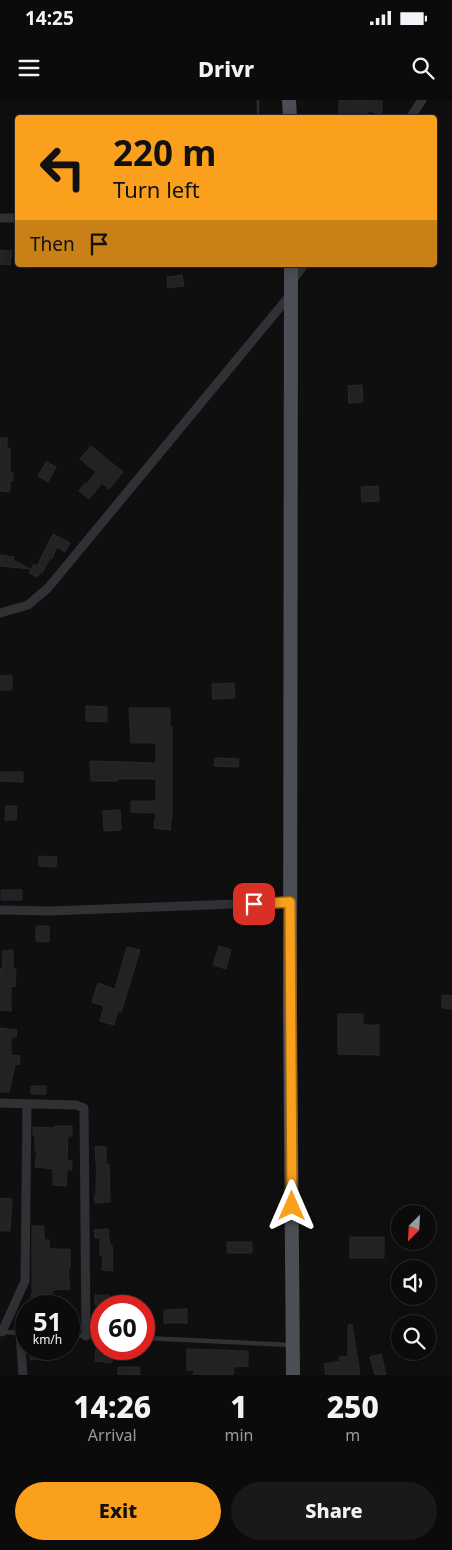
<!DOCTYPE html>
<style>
body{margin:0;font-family:"Noto Sans",sans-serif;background:#19191a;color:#f1f3f6;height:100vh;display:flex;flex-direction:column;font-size:19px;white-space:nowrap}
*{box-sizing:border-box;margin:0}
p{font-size:16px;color:#9a9b9d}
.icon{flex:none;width:28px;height:28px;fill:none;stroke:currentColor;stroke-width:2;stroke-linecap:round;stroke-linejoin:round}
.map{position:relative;height:1275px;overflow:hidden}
.drawer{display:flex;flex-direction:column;background:#0b0b0c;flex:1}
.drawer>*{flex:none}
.top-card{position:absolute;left:15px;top:15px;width:422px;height:152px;border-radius:5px;box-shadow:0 2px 12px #0003,0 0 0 1px #2b2b2d;background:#faa01d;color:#111;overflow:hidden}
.needle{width:32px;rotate:204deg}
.tools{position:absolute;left:391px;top:1105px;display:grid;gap:10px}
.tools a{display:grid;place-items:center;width:45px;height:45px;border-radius:50%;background:#0b0b0c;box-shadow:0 2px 12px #0003,0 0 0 1px #2b2b2d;font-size:25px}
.speed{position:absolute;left:15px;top:1195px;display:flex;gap:10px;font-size:25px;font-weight:700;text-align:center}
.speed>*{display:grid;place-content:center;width:65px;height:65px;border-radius:50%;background:#0b0b0c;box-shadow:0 2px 12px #0003,0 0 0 1px #2b2b2d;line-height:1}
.speed small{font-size:12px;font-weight:400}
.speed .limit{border:8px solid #d22;background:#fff;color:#111}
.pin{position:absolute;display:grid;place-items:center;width:42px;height:42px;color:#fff;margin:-21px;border-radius:10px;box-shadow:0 2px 8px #0006}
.me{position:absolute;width:55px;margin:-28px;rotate:0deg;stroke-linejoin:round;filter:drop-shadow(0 0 4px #0008)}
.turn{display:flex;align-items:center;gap:18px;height:105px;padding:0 15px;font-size:22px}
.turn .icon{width:65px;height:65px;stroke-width:2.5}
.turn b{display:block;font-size:35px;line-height:42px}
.then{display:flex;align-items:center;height:48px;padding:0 15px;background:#0003;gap:10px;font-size:19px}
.eta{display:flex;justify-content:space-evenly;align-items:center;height:85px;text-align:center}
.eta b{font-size:30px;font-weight:800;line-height:35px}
.button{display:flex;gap:10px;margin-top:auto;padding:10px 15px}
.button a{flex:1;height:58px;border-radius:30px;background:#faa01d;color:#111;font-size:20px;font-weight:800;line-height:58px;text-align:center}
.button a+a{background:#19191a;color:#f1f3f6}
.status{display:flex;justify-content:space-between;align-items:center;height:35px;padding:0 25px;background:#0b0b0c;direction:ltr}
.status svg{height:14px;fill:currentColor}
header{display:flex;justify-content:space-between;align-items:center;height:65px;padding:0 15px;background:#0b0b0c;font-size:22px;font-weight:800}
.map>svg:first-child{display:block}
</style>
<div class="status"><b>14:25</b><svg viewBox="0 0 49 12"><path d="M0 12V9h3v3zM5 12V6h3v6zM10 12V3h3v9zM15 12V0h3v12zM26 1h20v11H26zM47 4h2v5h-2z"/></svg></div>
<header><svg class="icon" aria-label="menu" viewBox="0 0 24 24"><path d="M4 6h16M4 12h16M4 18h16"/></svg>Drivr<svg class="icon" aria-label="search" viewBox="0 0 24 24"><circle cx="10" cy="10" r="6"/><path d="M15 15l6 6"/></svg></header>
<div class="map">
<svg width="452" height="1275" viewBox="0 0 452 1275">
<rect width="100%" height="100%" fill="#0f0f10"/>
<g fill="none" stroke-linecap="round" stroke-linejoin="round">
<path stroke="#252e34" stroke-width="2.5" d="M258 0V18"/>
</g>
<path fill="#222224" stroke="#29292c" d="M339 0 382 1V14L368 11V18H339Z
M0 150 12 151 10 165 0 164Z
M182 175 184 186 168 188 167 177Z
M362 285 363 302 349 303 348 286Z
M0 338H7V348H10V373H13V381H10V392L0 391Z
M91 346 123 372 109 389 102 383 89 399 79 391 85 383 86 385 96 372 80 359Z
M46 362 56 367 48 382 38 376Z
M378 386 379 401 362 402 361 387Z
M53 434 70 443 65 452 57 447 52 459 50 458 42 473H40L37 477 29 473 34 464 37 466Z
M0 455 14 457 13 460 30 469 0 466Z
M12 575V590H1L0 576Z
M234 583 235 598 213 599 212 584Z
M86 606 107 607V622L86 621Z
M129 608H170V627H172V713L170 730 154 728 156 713 131 712V701H156V679H118V681H91L90 661 156 663V643H131Z
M215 658 239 659 238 667 214 666Z
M0 672H23V682L0 681Z
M6 706H17L16 720H5Z
M120 710 121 730 104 731 103 711Z
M39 756 57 757 56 767 39 766Z
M1 790H22V800H1Z
M36 826H49V842L36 841Z
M219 846 231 850 226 869 213 865Z
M127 847 140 850 126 896 121 912 118 911 114 925 100 921 104 906 92 902 98 883 115 889Z
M13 850V869H16L15 887 11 886V911L0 910V868L3 869 2 851Z
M442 895 452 896V909L442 908Z
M338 914H363V925H379V955L338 954Z
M0 928 17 930 16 937H11V955L20 956 19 965 15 964 9 992H0Z
M31 986H46V994H31Z
M55 1026H72V1036H68L67 1061H72V1070L67 1069 66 1086 53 1085V1069L35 1067 37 1051H35V1035H33V1027L55 1028Z
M95 1046 106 1047V1064H109L110 1102 95 1103 94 1096H96V1078H97Z
M0 1098 12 1099 10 1131H0Z
M32 1126H44V1140H49V1149H70V1168H68L70 1189 53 1190 49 1206 30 1202 32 1193Z
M108 1129 110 1145H112L113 1171 102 1170 103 1155H100V1138H95L94 1130Z
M350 1137H384V1158H350Z
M227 1142H252V1153H227Z
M95 1195H109V1205H95Z
M187 1209V1223H164V1210Z
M352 1224 360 1275H326L324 1264 340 1261 339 1257 348 1256V1225Z
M30 1249H48V1259L30 1260Z
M96 1249 113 1251 112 1263 95 1261Z
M187 1249 248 1251V1266L234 1267 233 1275H193L194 1270H187Z
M381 1254 386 1275H375L370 1257Z
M118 1267H139L140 1275H118Z"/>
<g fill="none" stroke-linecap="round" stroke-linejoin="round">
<path stroke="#303135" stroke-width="4.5" d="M3 1232 26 1233
M69 1235 101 1237
M144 1238 291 1245"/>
<path stroke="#303135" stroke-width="9" d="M410 18 422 0
M0 118H18
M291 182 304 165
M0 513 28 505 48 488 291 194
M0 810 50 811 290 802
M0 1003 76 1005 84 1008 86 1236
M2 1232 25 1181 27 1004
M20 1233 23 1275"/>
<path stroke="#4c4e55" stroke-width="14" d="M289 0 290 18
M291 165 290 909 293 1275"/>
</g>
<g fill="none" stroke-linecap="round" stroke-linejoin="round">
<g stroke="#a26813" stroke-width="12">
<path id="route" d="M254 804 290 802 292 1106"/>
</g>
<use href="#route" stroke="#faa01d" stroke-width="9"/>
</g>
</svg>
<div class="tools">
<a><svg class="needle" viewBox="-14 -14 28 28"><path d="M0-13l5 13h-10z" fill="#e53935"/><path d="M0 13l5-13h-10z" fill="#9a9b9d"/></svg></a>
<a><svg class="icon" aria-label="sound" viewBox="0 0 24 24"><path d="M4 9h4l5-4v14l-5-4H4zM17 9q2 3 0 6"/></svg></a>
<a><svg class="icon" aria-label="search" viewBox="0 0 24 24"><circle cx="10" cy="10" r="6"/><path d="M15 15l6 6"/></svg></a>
</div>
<div class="speed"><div>51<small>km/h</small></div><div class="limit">60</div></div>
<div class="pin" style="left:254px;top:804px;background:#d93025"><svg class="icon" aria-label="arrive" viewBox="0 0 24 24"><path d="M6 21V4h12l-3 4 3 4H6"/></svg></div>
<svg class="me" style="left:292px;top:1106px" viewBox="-20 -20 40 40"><path d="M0-17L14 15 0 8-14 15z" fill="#faa01d" stroke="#fff" stroke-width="4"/></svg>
<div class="top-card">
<div class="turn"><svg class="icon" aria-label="left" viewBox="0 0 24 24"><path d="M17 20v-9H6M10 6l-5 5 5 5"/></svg><div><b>220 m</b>Turn left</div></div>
<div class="then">Then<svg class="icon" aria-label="arrive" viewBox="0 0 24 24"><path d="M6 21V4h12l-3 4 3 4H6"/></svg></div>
</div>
</div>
<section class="drawer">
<div class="eta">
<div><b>14:26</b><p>Arrival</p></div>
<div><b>1</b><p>min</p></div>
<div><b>250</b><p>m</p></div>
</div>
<div class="button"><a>Exit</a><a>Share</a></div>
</section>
